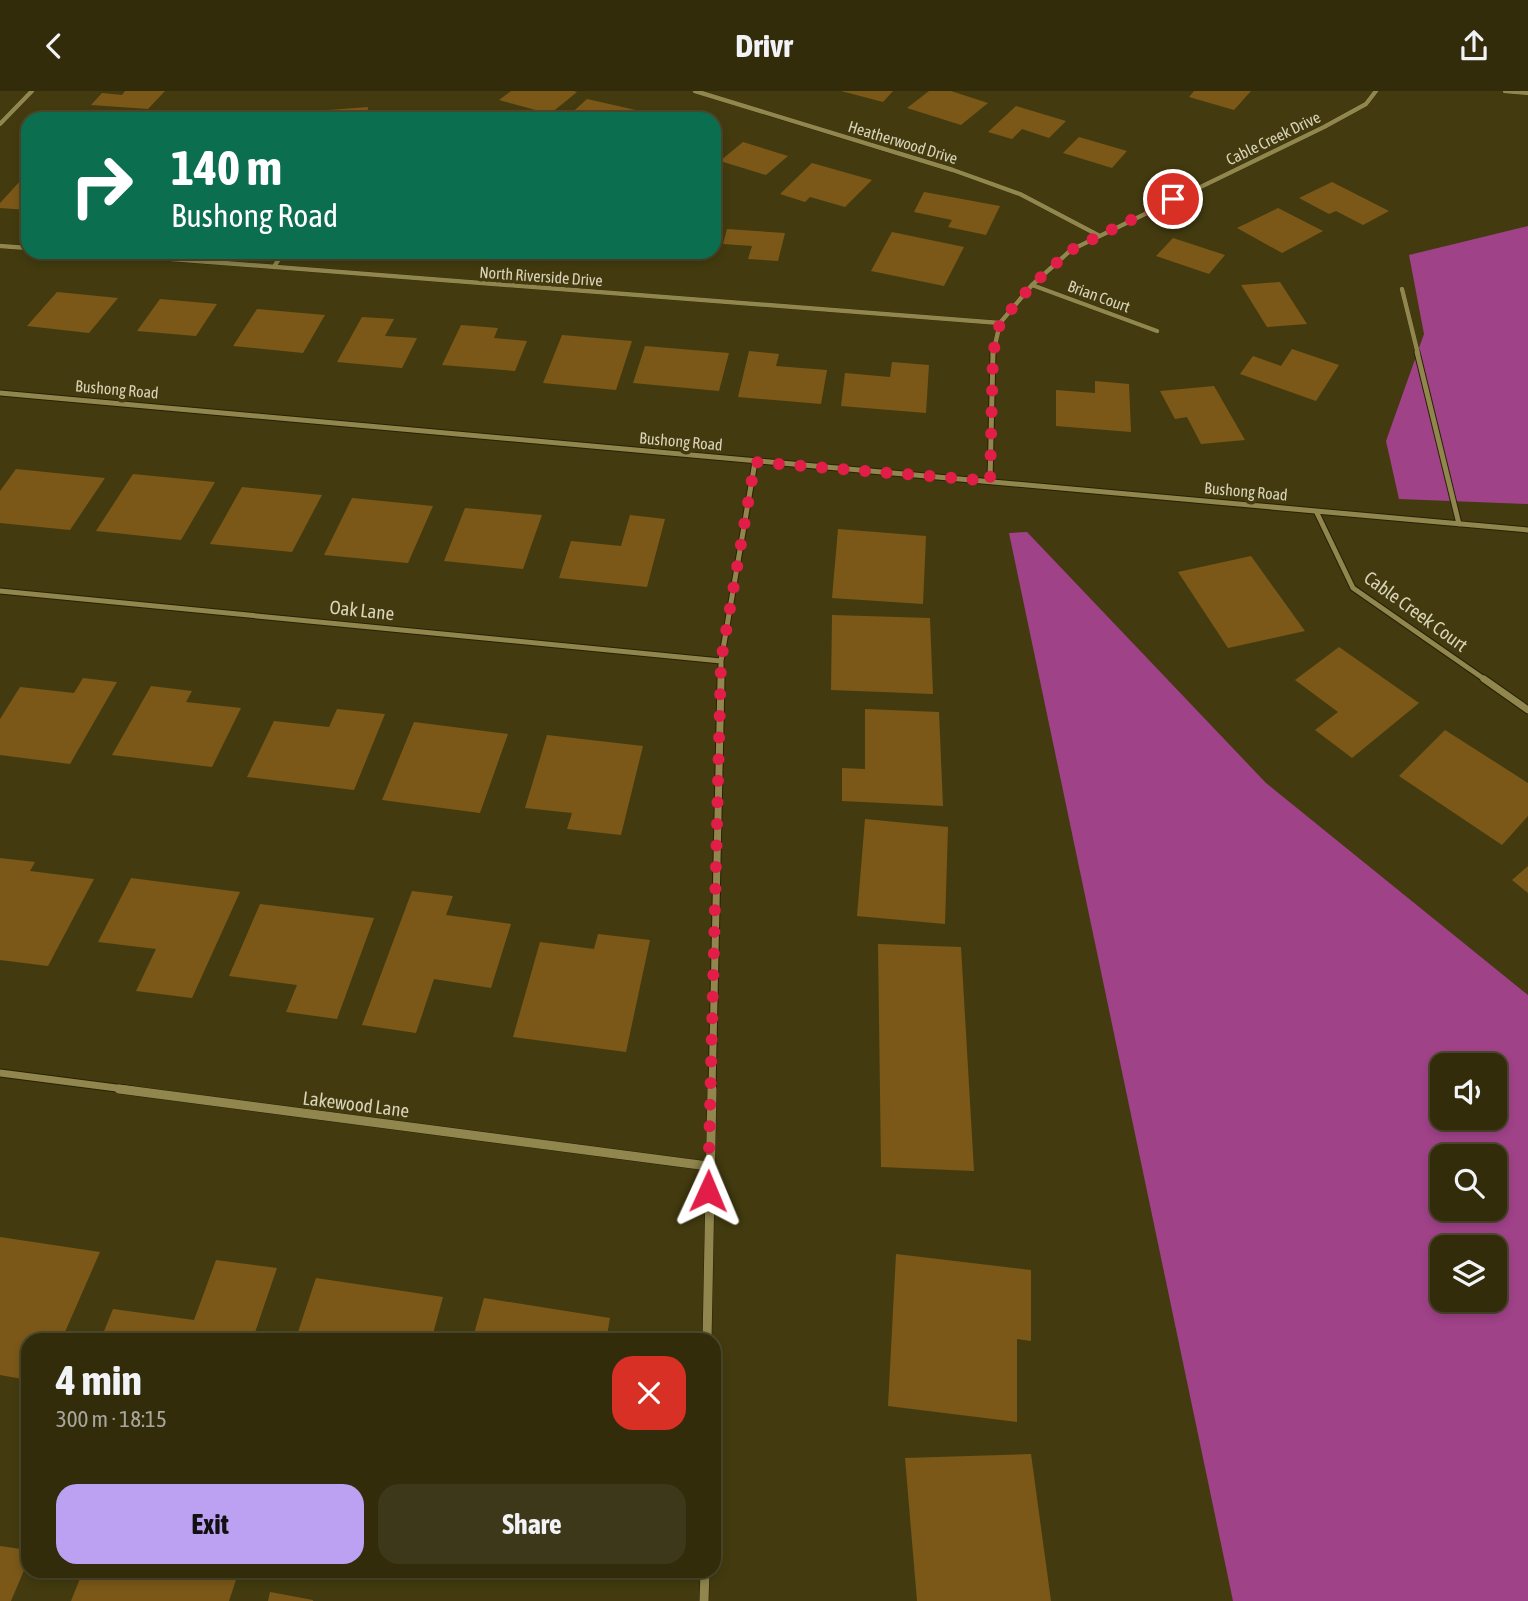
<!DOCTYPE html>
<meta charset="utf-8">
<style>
body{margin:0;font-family:"Asap Condensed",sans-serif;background:#3d3819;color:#f1f3f6;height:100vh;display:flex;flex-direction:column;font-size:26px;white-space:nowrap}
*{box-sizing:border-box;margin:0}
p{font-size:23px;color:#a8a79d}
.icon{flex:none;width:38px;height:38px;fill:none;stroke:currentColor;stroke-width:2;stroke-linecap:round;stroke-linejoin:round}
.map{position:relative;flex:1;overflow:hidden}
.sheet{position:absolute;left:21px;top:1242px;width:700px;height:245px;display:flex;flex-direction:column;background:#322c0b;border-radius:21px;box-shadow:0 4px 10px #0003,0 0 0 2px #4d482c}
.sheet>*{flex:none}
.top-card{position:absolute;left:21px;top:21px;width:700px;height:147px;border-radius:21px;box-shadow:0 4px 10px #0003,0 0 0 2px #4d482c;background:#0b6e4f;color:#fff;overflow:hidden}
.tools{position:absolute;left:1430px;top:962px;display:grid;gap:14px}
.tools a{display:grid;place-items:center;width:77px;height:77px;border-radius:14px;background:#322c0b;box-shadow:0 4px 10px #0003,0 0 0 2px #4d482c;font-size:35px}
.pin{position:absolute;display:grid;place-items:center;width:60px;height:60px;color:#fff;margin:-30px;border:4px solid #fff;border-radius:50%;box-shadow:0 2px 7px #0007}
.me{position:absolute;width:77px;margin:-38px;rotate:1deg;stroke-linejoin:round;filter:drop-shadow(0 0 5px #0008)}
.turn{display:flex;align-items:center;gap:24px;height:147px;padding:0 35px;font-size:32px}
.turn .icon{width:91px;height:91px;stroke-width:2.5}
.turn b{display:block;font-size:49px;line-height:60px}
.round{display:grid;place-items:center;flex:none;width:74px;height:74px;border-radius:21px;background:#3d3819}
.head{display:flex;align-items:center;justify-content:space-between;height:119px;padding:0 35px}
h1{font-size:42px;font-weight:700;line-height:52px}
.cta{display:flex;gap:14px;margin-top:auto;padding:14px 35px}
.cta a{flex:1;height:80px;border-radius:21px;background:#bca0f2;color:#111;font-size:28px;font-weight:700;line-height:80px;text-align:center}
.cta a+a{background:#3d3819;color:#f1f3f6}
header{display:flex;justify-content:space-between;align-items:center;height:91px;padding:0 35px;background:#322c0b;font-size:32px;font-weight:700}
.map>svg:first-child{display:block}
</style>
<header><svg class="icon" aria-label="back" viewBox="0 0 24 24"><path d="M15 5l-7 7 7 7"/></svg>Drivr<svg class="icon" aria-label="share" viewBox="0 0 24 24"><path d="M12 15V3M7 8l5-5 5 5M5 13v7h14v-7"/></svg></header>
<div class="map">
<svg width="1528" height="1510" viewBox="0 0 1528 1510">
<rect width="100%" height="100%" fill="#433b0f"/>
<path fill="#9f4288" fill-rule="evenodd" d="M1528 135V413L1399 408 1386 350 1424 243 1409 164Z
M1027 441 1266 692 1528 904V1510H1233L1009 442ZM1442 975H1494V1027H1442ZM1442 1066H1494V1118H1442ZM1442 1157H1494V1209H1442Z"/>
<path fill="#7b5818" d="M125 0H165L148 18 91 14 102 2 122 4Z
M511 0H574L577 1 550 23 499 9Z
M841 0H893L883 11Z
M929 0H951L988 12 961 34 907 17Z
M1194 0H1251L1234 19 1189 6Z
M587 8 640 20 631 28H565Z
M1016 15 1066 30 1049 47 1022 38 1012 48 988 41Z
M368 16 367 28H289L290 22Z
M1079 46 1127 60 1112 77 1063 62Z
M743 51 788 65 766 84 720 70Z
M812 72 872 89 845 116 810 106 805 111 780 103Z
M22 88 28 89V119L0 117V112Z
M1332 91 1389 120 1363 134 1336 120 1329 123 1299 107Z
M924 101 1000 115 986 144 948 136 952 129 914 121Z
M1278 117 1323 140 1282 162 1237 137Z
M727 138 785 142 778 170 748 168 752 155 723 153Z
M892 141 964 156 944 195 871 180Z
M1173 147 1225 164 1209 183 1156 165Z
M1280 191 1307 233 1267 236 1241 194Z
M57 201 118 207 89 242 27 235Z
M160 208 217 213 196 245 137 240Z
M257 218 325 224 303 262 233 255Z
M362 226 394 228 385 245 417 247 402 277 337 271Z
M461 234 498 237 494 247 527 250 515 280 442 274Z
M562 244 632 250 616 299 543 292Z
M645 255 729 262 719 300 633 292Z
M1292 258 1339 274 1316 310 1240 283 1253 265 1281 275Z
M749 260 779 263 776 275 827 279 821 313 738 306Z
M892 271 929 274 926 322 841 315 845 282 890 286Z
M1095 290 1129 293 1131 341 1056 335V299L1095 302Z
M1214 295 1245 349 1201 353 1187 326 1175 328 1160 300Z
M16 378 105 387 70 439 0 432V400Z
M133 383 215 391 181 449 96 440Z
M242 396 322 404 292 461 210 453Z
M352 407 433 415 408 472 324 464Z
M465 417 542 424 523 478 444 470Z
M630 424 665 428 647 496 559 487 571 450 621 455Z
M838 438 926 445 923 513 832 507Z
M1251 465 1305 540 1228 557 1178 481Z
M832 524 930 527 933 603 831 599Z
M1339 556 1419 612 1352 667 1315 639 1338 621 1295 589Z
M83 587 117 591 70 673 0 664V628L20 596 74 602Z
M151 595 192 600 186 611 241 617 212 676 112 664Z
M337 618 385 623 354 699 247 686 274 630 329 636Z
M865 618 939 621 943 715 842 710V677L865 678Z
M414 631 508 643 480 722 382 709Z
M1445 639 1528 692V725L1502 754 1399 685Z
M547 644 643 655 621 744 567 738 572 722 525 717Z
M865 728 948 736 945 833 857 825Z
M0 767 35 771 30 780 94 788 48 875 0 869Z
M1528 775V802L1512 789Z
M131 787 240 801 192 907 136 900 156 858 98 851Z
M412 800 453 805 446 824 511 833 491 897 434 888 416 942 362 934Z
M260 813 374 827 337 928 286 921 297 894 229 885Z
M598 843 650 849 626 961 513 946 540 851 594 858Z
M878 853 961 856 974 1080 881 1076Z
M0 1146 100 1161 61 1250H28V1289L0 1284Z
M896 1163 1031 1179V1250L1017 1248V1331L888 1315Z
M216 1169 277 1177 252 1250H100L113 1218 194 1229Z
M316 1187 443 1206 431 1250H295Z
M484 1207 610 1227 606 1250H472Z
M1031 1363 1051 1510H917L905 1367Z
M0 1455 28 1459V1470L11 1510H0Z
M83 1480H188L236 1489 229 1510H71Z
M270 1501 313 1509V1510H268Z"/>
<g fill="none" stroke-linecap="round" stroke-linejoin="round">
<g stroke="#282204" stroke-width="5">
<path id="minor-far3" d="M695 0 953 79 1020 103 1098 144
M1505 0 1528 2
M0 33 32 0
M0 155 28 157
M81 161 1000 232
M274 176 283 161
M1032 194 1157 240
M1402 198 1418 263
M993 263 1000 232 1032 194 1071 159 1324 36 1366 13 1376 0"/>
</g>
<g stroke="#282204" stroke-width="7">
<path id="minor-far2" d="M1417 261 1459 433
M0 302 1528 439
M990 390 993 261
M1316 420 1353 497 1487 590
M0 500 721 570
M721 590V570L755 371"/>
</g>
<g stroke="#282204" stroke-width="9">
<path id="minor-far1" d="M1484 588 1528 619
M0 982 132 999
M712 999 721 588"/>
</g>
<g stroke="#282204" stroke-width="10">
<path id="minor" d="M119 998 708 1075
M707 1250 712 998
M704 1510 705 1480"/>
</g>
<use href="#minor-far3" stroke="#91864e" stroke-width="4.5"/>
<use href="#minor-far2" stroke="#91864e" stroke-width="5"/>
<use href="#minor-far1" stroke="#91864e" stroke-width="7"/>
<use href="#minor" stroke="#91864e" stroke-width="9"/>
</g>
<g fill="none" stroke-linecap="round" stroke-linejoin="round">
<path stroke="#e11d48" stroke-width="12" stroke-dasharray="0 21.6" d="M708 1100 721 570 755 371 990 390 993 262 1000 232 1032 194 1071 159 1173 108"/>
</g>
<g text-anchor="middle" stroke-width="7" stroke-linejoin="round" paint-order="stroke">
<g font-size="16" fill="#d9d3b7" stroke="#433b0f">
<text transform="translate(1273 47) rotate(-26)" y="6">Cable Creek Drive</text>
<text transform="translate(903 51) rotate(17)" y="6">Heatherwood Drive</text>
<text transform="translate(541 185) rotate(4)" y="6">North Riverside Drive</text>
<text transform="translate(1099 205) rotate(20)" y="6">Brian Court</text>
<text transform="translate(117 298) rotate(5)" y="6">Bushong Road</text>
<text transform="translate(681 350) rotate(5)" y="6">Bushong Road</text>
<text transform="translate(1246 400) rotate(5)" y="6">Bushong Road</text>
</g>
<g font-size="19" fill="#d9d3b7" stroke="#433b0f">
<text transform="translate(362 519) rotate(6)" y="7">Oak Lane</text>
<text transform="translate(1416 520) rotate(36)" y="7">Cable Creek Court</text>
<text transform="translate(356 1013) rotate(7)" y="7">Lakewood Lane</text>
</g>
</g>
</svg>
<div class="tools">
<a><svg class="icon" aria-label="sound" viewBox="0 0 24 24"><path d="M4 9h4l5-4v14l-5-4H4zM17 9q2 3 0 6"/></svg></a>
<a><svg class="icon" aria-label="search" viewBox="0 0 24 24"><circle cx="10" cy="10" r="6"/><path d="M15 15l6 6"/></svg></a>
<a><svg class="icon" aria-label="layers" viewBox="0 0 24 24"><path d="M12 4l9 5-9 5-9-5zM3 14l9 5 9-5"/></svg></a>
</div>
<div class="pin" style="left:1173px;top:108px;background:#d93025"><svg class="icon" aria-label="arrive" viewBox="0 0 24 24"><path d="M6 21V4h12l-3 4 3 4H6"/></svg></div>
<svg class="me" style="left:708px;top:1100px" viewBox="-20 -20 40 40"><path d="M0-17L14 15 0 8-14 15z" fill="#e11d48" stroke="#fff" stroke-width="4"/></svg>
<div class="top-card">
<div class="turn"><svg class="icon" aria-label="right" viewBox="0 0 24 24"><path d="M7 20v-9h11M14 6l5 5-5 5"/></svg><div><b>140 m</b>Bushong Road</div></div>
</div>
<section class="sheet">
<div class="head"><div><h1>4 min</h1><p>300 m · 18:15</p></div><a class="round" style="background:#d93025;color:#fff"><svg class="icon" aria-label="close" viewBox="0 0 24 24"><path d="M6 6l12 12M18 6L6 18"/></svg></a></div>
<div class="cta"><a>Exit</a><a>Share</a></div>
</section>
</div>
